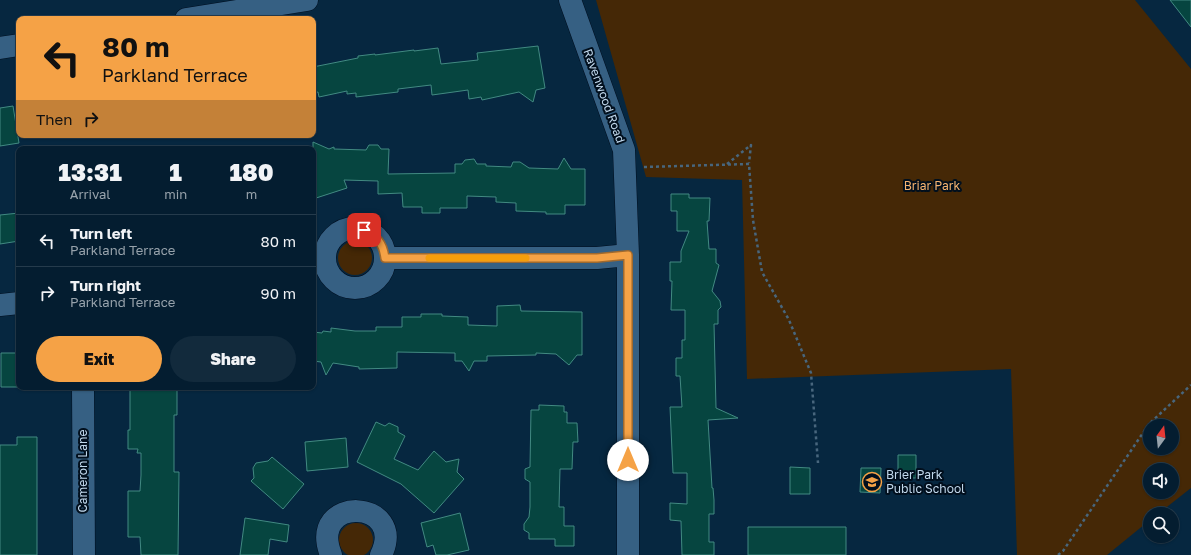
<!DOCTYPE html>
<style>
body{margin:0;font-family:"Golos Text",sans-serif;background:#122a3c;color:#f1f3f6;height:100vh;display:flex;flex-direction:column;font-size:15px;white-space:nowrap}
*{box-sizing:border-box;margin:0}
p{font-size:13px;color:#97a2ab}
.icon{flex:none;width:22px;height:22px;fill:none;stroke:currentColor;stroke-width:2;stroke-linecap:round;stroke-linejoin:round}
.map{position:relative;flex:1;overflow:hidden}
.panel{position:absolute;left:16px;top:146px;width:300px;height:244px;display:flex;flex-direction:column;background:#041d30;border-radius:8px;box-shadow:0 1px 3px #0004,0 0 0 1px #253b4c}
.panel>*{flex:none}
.top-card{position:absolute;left:16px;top:16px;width:300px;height:122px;border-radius:8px;box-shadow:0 1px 3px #0004,0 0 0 1px #253b4c;background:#f5a246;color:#111;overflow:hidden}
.needle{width:26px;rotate:15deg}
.controls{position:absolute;left:1143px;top:419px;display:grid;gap:8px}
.controls a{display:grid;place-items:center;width:36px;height:36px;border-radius:50%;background:#041d30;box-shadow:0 1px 3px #0004,0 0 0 1px #253b4c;font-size:20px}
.pin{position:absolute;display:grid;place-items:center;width:34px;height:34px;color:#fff;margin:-17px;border-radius:8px;box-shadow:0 2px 6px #0006}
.me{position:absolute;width:44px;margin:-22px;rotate:0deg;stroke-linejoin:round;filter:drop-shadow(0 0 3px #0008)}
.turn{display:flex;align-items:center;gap:14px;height:84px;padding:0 20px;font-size:18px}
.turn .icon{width:52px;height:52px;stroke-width:2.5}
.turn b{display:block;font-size:28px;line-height:34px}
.then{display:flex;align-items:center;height:38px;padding:0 20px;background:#0003;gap:8px;font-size:15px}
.eta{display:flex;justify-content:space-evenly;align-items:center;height:68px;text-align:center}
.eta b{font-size:24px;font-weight:800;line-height:28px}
.cta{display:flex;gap:8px;margin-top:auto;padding:8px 20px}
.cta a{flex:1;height:46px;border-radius:24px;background:#f5a246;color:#111;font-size:16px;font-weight:800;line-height:46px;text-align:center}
.cta a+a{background:#122a3c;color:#f1f3f6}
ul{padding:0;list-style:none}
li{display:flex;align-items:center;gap:12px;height:52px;padding:0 20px;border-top:1px solid #253b4c}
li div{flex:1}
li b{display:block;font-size:15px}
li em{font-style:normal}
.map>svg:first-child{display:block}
</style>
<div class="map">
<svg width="1191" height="555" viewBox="0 0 1191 555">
<rect width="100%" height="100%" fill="#062740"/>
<path fill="#452806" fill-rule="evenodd" d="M596 0H1135L1191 69V488L1158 514H1150V520L1107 555H1017L1011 369 747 379 742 180 646 177ZM1150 426H1172V448H1150ZM1150 470H1172V492H1150Z
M338 258a17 17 0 1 1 34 0a17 17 0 1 1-34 0Z
M339 540a17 17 0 1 1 34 0a17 17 0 1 1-34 0Z"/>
<path fill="#064540" stroke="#428a82" d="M1170 0H1191V27Z
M538 46 545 88 536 90 533 102 519 92 482 100 481 97 469 99 468 90 432 95 431 85 398 89V92L356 97V93L347 94V91L319 97 318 92 313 93V67L358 58V56L375 54V55L414 50V51L438 48 441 64 478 60 477 53Z
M13 106 19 143 0 146V108Z
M313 142 329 149 334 147V149L366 150 369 145H378L381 149H389L388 174 455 173V164H462L465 160 474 159 477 164H486V166L511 167 513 162H520L529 168 558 169 564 158 571 169H585V205H565V214H546V212L516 211V203L496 202V197L467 196V208H440V213H422V207H403L402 193 378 194V181L344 180 347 188 313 199Z
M671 194H689V198H710L709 221H707L709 249H716V263L719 265 712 291 720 301 721 307 718 310V324H714L716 408 738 418 708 420 712 488H713L714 500V514H709V542H714V555H682L681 521 670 520V503L687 504V473H673L670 407H682L680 376H676V358H682V340H685V310H671L672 281H670V262H681V251L689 231H677V211H671Z
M19 213V241L0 244V215Z
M520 305 521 311 582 312V355H577L569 365 556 354 536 353V355L487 356V361H474L469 371 462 361H455V353L397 352V368L359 369V367L333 363 326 375 321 362 313 361V332L322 333 323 331 331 332V328L355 331H376V327H402V317H421V314H442V316L468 317V325L497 326V306Z
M1 353H19V387H1Z
M130 388H177V415H174V472H179L178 555H141L140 537H128V491H140L141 475V453H137L138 449H128V430H130Z
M539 405 564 406V412H567V423H577L578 442H573L572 469H560L559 507H564V526H574V546H555V539H529V533L524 530V524L529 517 530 507V482L525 479V469L530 467 531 410H539Z
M376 422 385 426 389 423 398 427V432L405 436 394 459 418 470 434 451 446 462 459 459 457 472 464 479 434 513 401 484 357 462Z
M17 437H37V555H0V445H17Z
M346 438 348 467 307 471 305 442Z
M898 455H916V478H898Z
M272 457 304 484 283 509 251 481 254 478 253 468 256 463 268 461Z
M790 467 810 468V494H790Z
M861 468H881L880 493 860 492Z
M460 513 469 550 447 555H436L433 545 427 547 421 523Z
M245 518 289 525 287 542 270 539 268 555H240Z
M748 527H846V555H748Z"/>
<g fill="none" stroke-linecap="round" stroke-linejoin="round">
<g stroke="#000f20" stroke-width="23">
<path id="minor" d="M570 0 624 150 628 255V555
M186 19 307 0
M0 48 19 45
M325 258a30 30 0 1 1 60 0a30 30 0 1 1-60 0Z
M385 258H597L628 255
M0 305 19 303
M83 387 84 555
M331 555C307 494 408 499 381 555"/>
</g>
<path stroke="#48667d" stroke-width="2.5" stroke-dasharray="3 3" stroke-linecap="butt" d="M727 164 751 145 749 163
M644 167 749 164 753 220 762 272 789 320 811 373 818 463
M1058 555 1063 551 1149 424 1191 385"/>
<use href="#minor" stroke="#366083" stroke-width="22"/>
</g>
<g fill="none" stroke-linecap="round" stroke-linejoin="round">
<g stroke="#9f692e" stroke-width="10">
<path id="route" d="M364 230C377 236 383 243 385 258H597L628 255V460"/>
</g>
<use href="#route" stroke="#f5a246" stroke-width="7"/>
<path stroke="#f59e0b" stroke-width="7" d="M429 258H526"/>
</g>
<defs>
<g id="school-ring" transform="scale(1)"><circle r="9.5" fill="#010f1d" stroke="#f5a246" stroke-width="1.5"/><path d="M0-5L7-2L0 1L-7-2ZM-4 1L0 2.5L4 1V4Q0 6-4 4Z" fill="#f5a246"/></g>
</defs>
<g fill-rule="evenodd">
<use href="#school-ring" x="872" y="482"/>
</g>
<g text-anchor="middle" stroke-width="4" stroke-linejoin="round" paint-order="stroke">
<g font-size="12" fill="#c1d8ec" stroke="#010f1d">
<text transform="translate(604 96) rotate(70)" y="4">Ravenwood Road</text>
<text transform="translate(83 471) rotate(-90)" y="4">Cameron Lane</text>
</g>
<g font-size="12" fill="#f7b470" stroke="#010f1d">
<text x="932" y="190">Briar Park</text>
</g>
<g font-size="12" fill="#c1d8ec" stroke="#010f1d" text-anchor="start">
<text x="886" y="479">Brier Park<tspan x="886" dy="14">Public School</tspan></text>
</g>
</g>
</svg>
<div class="controls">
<a><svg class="needle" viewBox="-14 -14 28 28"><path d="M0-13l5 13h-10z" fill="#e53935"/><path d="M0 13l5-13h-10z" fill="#97a2ab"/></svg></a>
<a><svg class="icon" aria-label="sound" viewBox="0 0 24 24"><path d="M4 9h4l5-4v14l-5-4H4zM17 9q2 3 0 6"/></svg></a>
<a><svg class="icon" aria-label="search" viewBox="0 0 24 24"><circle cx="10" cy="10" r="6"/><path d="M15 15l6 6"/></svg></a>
</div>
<div class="pin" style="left:364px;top:230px;background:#d93025"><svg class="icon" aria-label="arrive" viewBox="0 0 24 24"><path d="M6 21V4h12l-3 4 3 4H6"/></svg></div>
<svg class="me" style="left:628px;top:460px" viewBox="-20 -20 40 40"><circle r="19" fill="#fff"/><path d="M0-13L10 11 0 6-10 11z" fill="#f5a246"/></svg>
<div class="top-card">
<div class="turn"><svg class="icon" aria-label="left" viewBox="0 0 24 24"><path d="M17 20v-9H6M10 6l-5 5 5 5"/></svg><div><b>80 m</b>Parkland Terrace</div></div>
<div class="then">Then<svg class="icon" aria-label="right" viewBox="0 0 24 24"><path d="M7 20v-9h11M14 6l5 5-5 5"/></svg></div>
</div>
<section class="panel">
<div class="eta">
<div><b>13:31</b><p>Arrival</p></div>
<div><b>1</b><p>min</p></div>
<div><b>180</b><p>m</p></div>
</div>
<ul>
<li><svg class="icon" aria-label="left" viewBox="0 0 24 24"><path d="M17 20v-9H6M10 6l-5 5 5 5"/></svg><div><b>Turn left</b><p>Parkland Terrace</p></div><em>80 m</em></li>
<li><svg class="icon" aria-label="right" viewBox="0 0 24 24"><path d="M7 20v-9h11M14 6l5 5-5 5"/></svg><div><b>Turn right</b><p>Parkland Terrace</p></div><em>90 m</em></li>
</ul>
<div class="cta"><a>Exit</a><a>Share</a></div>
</section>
</div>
